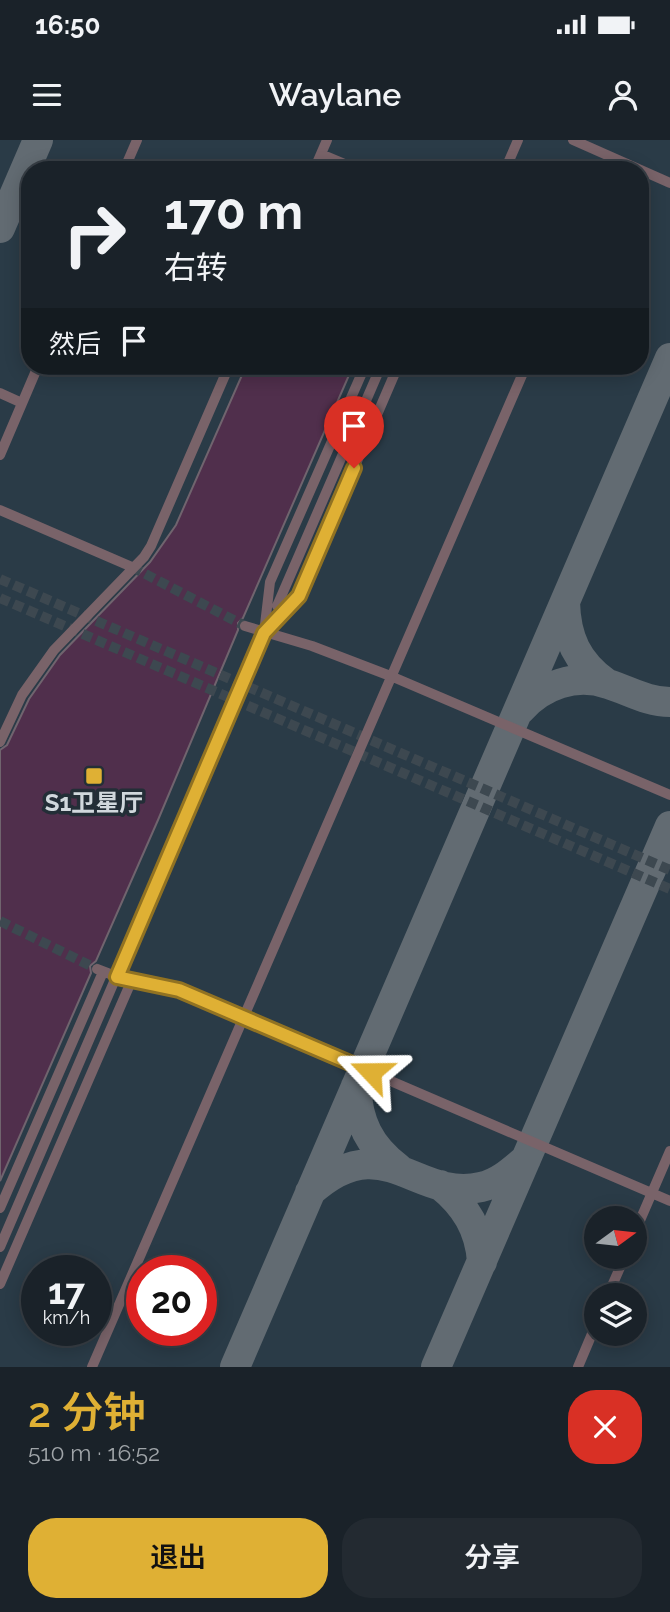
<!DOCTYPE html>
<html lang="zh">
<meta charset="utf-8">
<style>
body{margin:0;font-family:Raleway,"Noto Sans SC",sans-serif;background:#232a31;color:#f1f3f6;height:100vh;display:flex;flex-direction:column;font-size:26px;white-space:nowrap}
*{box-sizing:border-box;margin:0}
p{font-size:23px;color:#9fa4a8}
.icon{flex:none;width:38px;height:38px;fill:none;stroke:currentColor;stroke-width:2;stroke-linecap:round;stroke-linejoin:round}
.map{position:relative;height:1227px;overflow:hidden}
.drawer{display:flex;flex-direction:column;background:#1a2229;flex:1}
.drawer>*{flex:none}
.banner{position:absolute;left:21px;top:21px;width:628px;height:214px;border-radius:28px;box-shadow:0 4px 18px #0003,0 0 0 2px #383f46;background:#1a2229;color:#f1f3f6;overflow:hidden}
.needle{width:46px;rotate:75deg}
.buttons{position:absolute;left:584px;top:1066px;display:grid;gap:14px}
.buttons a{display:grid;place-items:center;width:63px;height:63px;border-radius:50%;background:#1a2229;box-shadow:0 4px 18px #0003,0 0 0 2px #383f46;font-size:35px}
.speed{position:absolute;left:21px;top:1115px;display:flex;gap:14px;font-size:35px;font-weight:700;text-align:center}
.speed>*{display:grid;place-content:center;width:91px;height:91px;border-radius:50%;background:#1a2229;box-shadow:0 4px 18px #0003,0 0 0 2px #383f46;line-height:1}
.speed small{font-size:18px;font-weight:400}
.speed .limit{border:10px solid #d22;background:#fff;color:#111}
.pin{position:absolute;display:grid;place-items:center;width:60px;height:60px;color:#fff;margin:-72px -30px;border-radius:50% 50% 50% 0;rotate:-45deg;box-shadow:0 0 7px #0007}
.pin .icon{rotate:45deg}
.me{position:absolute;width:77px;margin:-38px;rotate:293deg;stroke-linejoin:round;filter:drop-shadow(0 0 5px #0008)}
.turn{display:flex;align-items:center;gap:24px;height:147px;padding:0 28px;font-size:32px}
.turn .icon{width:91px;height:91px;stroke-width:2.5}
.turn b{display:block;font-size:49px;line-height:60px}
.then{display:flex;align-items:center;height:66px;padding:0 28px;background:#0003;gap:14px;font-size:26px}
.round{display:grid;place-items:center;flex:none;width:74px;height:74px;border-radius:28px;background:#232a31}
.overview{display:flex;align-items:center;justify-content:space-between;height:119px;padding:0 28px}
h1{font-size:42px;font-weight:600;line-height:52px;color:#dfb034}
.primary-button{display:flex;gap:14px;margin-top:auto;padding:14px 28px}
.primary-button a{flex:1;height:80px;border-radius:28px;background:#dfb034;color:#111;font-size:28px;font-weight:600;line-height:80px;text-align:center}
.primary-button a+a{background:#232a31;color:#f1f3f6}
.status{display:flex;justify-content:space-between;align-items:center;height:49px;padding:0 35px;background:#1a2229;direction:ltr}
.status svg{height:19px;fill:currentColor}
header{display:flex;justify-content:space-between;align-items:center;height:91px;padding:0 28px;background:#1a2229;font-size:32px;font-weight:600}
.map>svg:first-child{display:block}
</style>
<div class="status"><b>16:50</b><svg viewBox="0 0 49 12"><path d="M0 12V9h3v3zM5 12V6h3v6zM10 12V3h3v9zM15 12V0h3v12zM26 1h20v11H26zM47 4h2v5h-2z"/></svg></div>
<header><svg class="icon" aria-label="menu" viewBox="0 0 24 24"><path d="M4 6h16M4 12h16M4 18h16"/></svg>Waylane<svg class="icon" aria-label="person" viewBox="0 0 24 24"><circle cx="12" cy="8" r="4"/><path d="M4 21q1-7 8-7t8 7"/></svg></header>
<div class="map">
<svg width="670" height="1227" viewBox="0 0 670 1227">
<rect width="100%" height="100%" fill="#232e37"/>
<path fill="#2a3b47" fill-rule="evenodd" d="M0 0H670V1227H0ZM30 30H640V226H30ZM597 1078H635V1116H597ZM37 1130H96V1190H37ZM142 1130H201V1190H142ZM597 1155H635V1194H597Z"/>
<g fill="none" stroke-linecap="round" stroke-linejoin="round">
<path stroke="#626b72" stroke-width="30" d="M0 88 38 0
M565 462C566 498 577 522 606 543
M520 570C542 545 576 533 608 544 630 551 647 562 670 562
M356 946C358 982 369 1006 398 1028
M440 1045C465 1065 480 1089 482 1122
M310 1052C384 985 415 1062 481 1047 499 1043 512 1031 526 1019
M235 1227 670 218
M436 1227 670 686"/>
</g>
<path fill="#502f4c" stroke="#70646e" stroke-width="2" d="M246 226H353L243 478 238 483V490L158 680 96 821 90 826 91 833 0 1041V610L7 605 29 559 60 515 150 422 176 385Z"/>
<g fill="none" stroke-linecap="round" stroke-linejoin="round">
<path stroke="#3d4850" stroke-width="10" stroke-dasharray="10 5" stroke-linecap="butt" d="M132 427 245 486
M0 439 670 730
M0 458 670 749
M0 781 97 829"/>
<path stroke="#796369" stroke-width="10" d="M573 0 670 43
M321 14 359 30
M124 30 137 0
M314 30 327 0
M505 30 518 0
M0 253 22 263
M0 315 38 226
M0 370 132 427
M277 466 381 226
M245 486 312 506 393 537 670 655
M264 493 299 456 398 226
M0 602 22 555 54 510 144 417 151 406 229 226
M97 829 131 842 179 850 670 1061
M0 1068 103 832
M635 1092 670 1011
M0 1107 264 493 270 442 365 226
M0 1144 131 842
M608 1155 625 1116
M92 1227 526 226
M578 1227 597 1182"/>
</g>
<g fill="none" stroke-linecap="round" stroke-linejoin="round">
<g stroke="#917222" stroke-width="18">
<path id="route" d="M354 328 299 456 264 493 117 837 179 850 371 932"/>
</g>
<use href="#route" stroke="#dfb034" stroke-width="12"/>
</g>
<rect fill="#dfb034" stroke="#232e37" stroke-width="2.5" x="85" y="627" width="18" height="18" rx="3.5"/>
<g text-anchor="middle" stroke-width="7" stroke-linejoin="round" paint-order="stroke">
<g font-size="24" font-weight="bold" fill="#d1d8dd" stroke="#232e37">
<text x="94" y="671">S1卫星厅</text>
</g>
</g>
</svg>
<div class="buttons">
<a><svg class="needle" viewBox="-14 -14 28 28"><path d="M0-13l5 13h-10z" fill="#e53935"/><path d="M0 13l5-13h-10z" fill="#9fa4a8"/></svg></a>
<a><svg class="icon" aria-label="layers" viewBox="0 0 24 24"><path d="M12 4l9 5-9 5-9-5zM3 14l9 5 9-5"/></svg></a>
</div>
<div class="speed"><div>17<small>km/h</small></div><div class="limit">20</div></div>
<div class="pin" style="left:354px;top:328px;background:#d93025"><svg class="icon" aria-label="arrive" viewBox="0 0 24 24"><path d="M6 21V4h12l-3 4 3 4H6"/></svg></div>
<svg class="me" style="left:371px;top:932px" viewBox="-20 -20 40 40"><path d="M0-17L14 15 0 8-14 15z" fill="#dfb034" stroke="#fff" stroke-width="4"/></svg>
<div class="banner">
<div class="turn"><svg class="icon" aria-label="right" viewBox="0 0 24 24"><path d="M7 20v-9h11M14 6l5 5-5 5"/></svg><div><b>170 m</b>右转</div></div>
<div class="then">然后<svg class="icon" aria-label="arrive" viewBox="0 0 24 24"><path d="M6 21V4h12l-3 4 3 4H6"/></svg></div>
</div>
</div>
<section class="drawer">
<div class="overview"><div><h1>2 分钟</h1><p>510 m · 16:52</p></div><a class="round" style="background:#d93025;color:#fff"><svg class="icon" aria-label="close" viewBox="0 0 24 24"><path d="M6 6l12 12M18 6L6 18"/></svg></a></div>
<div class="primary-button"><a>退出</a><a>分享</a></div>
</section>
